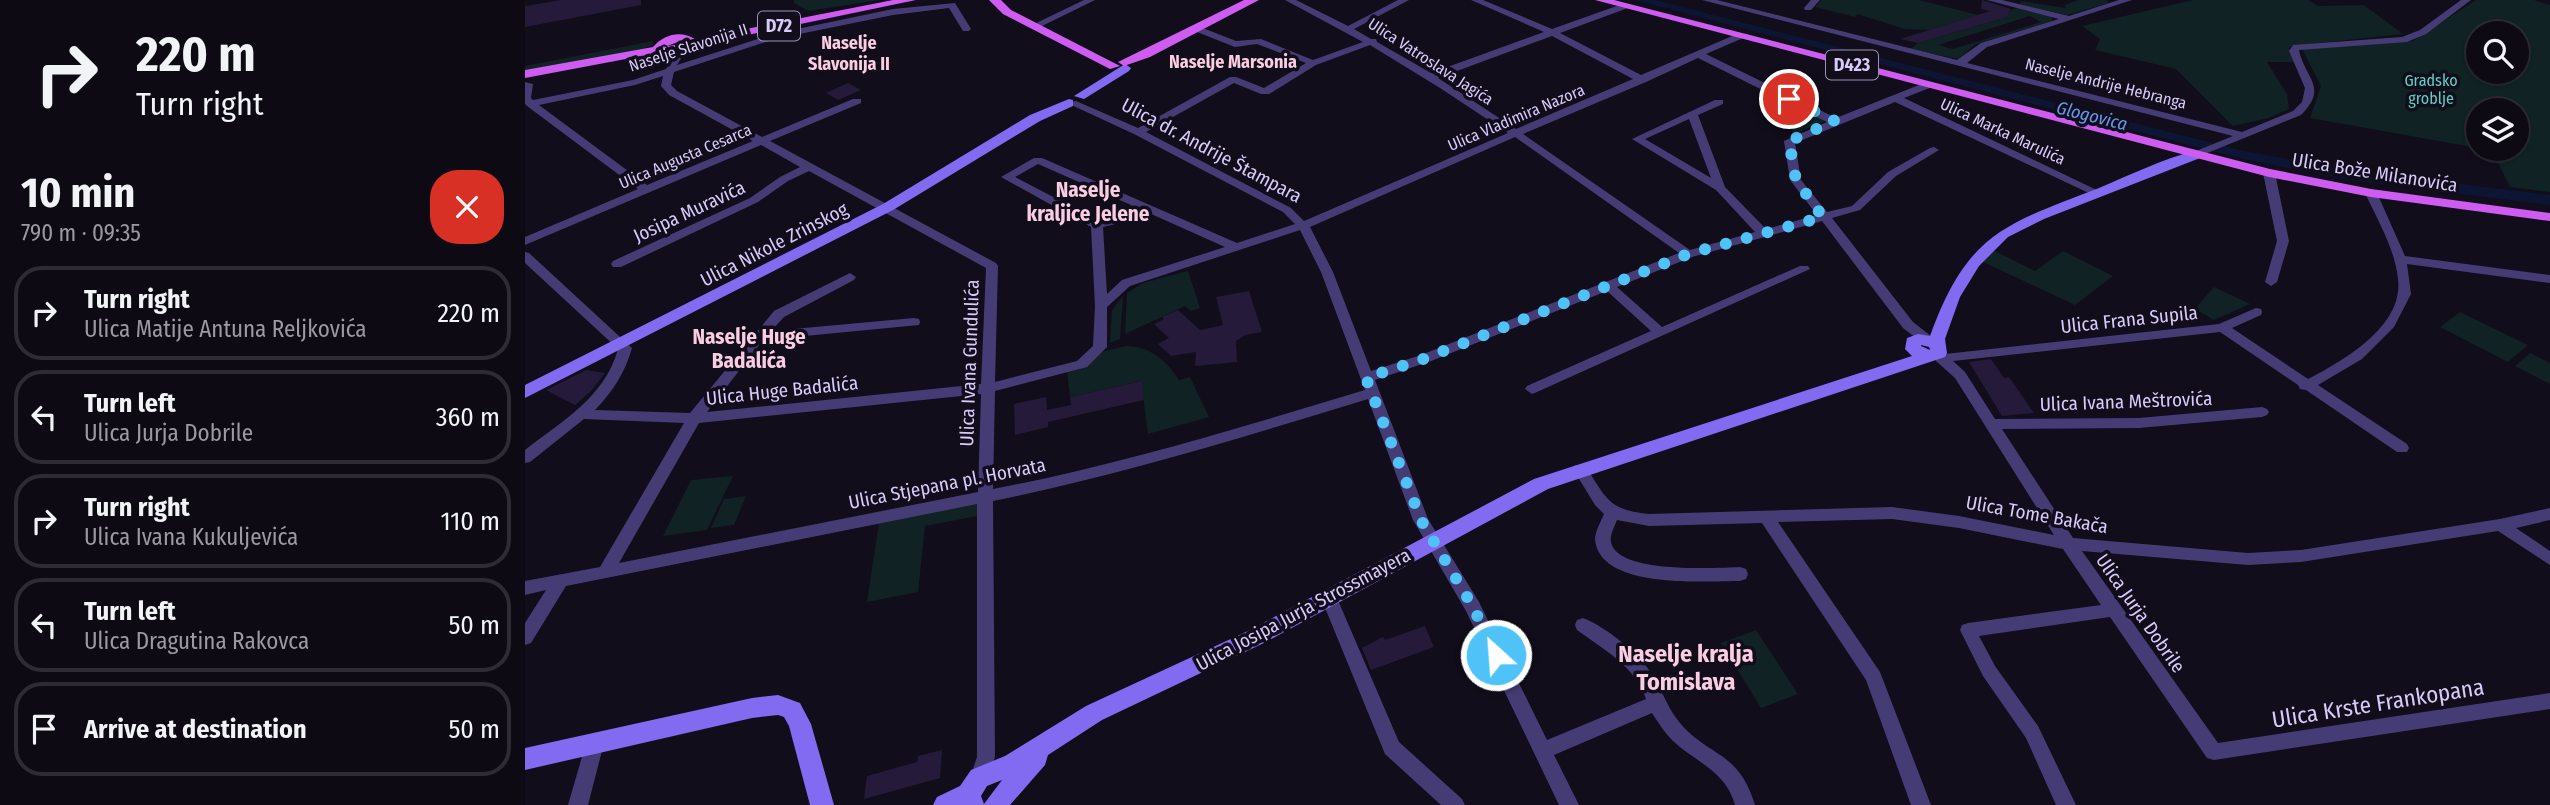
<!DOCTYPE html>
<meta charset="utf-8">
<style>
body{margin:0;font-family:"Fira Sans Condensed",sans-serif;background:#1b1822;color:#f1f3f6;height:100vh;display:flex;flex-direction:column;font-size:26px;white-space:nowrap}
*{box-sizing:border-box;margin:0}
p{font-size:23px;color:#9a9aa0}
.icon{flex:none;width:38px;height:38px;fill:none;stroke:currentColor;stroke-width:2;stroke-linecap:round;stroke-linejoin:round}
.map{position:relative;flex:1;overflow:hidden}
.side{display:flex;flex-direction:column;background:#0d0a14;width:525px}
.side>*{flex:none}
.top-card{background:#0d0a14;color:#f1f3f6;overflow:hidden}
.fabs{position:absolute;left:1941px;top:21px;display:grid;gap:14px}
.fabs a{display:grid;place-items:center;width:63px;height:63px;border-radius:50%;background:#0d0a14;box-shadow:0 2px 5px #0004,0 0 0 2px #2d2b34;font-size:35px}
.pin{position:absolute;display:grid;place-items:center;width:60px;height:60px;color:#fff;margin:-30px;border:4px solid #fff;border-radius:50%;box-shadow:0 2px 7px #0007}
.me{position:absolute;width:77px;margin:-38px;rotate:334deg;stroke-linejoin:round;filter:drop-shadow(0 0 5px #0008)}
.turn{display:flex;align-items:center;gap:24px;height:147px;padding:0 21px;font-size:32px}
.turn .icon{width:91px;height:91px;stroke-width:2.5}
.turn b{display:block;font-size:49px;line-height:60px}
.round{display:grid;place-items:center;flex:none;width:74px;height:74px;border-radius:28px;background:#1b1822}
.headline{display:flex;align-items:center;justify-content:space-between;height:119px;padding:0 21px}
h1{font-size:42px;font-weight:700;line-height:52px}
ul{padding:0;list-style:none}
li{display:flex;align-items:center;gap:21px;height:94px;margin:0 14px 10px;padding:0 7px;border:4px solid #2d2b34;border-radius:28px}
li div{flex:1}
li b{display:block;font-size:26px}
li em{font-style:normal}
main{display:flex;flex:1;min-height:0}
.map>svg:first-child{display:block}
</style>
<main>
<section class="side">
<div class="top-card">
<div class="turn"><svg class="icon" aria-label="right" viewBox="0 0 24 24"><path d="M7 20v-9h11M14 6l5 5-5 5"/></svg><div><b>220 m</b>Turn right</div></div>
</div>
<div class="headline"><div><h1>10 min</h1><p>790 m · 09:35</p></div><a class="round" style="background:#d93025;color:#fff"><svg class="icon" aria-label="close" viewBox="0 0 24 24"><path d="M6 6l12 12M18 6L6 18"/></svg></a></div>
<ul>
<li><svg class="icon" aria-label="right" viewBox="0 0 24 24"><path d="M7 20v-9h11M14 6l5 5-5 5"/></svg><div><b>Turn right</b><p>Ulica Matije Antuna Reljkovića</p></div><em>220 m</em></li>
<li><svg class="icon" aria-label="left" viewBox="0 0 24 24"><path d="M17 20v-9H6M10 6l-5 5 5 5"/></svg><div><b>Turn left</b><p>Ulica Jurja Dobrile</p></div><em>360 m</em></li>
<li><svg class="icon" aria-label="right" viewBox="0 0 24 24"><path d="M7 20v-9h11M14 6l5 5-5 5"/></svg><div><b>Turn right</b><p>Ulica Ivana Kukuljevića</p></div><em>110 m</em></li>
<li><svg class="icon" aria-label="left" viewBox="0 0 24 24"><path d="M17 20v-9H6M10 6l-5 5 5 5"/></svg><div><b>Turn left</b><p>Ulica Dragutina Rakovca</p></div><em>50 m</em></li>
<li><svg class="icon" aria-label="arrive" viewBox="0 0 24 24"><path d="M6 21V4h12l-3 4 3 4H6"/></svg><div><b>Arrive at destination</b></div><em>50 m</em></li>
</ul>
</section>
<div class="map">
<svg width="2025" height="805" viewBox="0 0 2025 805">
<rect width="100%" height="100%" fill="#110d1b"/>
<path fill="#102224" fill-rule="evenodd" d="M269 0H356L283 11 269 3Z
M1297 0H1394L1453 15 1404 30 1380 29 1332 14 1330 17 1290 7Z
M1553 0H1581L1584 3 1542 15 1494 5 1496 1 1541 8 1540 5Z
M1668 0H1783L1793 6 1839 5 1878 34 1766 46 1764 49 1769 62H1742L1762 94 1764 109 1744 118 1708 126 1651 69 1570 50 1575 39 1557 26Z
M1951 0H2009L2025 5V192L1985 187 1968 152 1954 149H1992V110H1953V148L1785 118 1796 86 1777 49 1888 41ZM1953 33H1992V72H1953Z
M1492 8 1527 17V21L1451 44 1433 59 1385 49 1393 43 1482 17 1486 10ZM1505 16 1516 22 1428 49 1413 45Z
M128 41V45L117 49 0 70V66Z
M1274 107 1299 119 1300 121 1269 134 1259 115Z
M1466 249 1510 271 1538 251 1588 276 1550 305 1456 261Z
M663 271 675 308 666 311 660 306 600 334 602 293 618 283Z
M1689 287 1725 304 1689 320 1670 309Z
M598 296 595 339 585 343 587 310Z
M1935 312 2003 345 1983 362 1915 327Z
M601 346C625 346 642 361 654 380L665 377 684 417 623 434 616 381 545 397 542 371 580 351Z
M2005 353 2025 363V384L1990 366Z
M208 476 182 530 138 536 166 480Z
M221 496 209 525 186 528 199 499Z
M452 503V516L400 526 393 592 342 602 354 522Z
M1231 630 1273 694 1236 708 1196 643Z"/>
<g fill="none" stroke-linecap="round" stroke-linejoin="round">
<path fill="#0c1534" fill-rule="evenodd" d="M1110 0H1130L1719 151 1824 170 2025 195V205L1824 180 1718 159Z"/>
</g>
<path fill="#251a3a" d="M36 0H116V5L0 27V6Z
M1457 0 1486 9 1482 17 1393 43 1375 39 1465 11 1456 9Z
M323 83 336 90 313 100 301 93Z
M724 291 737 332 720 335 711 341 712 362 670 366 671 352 646 356 633 344 644 338 629 324 639 319 637 317 653 310 675 330 698 325 691 297Z
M1466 359 1479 378 1484 377 1509 413 1477 416 1444 362Z
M61 370 80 373 67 390 50 405 21 390Z
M617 381 619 400 523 422V427L490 435 489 404 521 397 522 410 546 405 545 397Z
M900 626 909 647 846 670 837 648 858 637 860 640Z
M417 750 415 778 339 799 342 776 392 762 393 756Z"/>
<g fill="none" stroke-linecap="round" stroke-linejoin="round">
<path fill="#463c75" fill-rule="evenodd" d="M559 0H570L513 28 505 26Z
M760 0H771L823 26 873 0H884L829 29 846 39H851L852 42 906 73 1019 32 946 0H958L1027 29 1100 3 1104 6 1103 8 1035 33 1116 75 1212 34H1218V38L1181 54 1311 118 1399 83H1407V87L1379 98 1578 193 1572 196 1568 195 1370 102 1270 143 1276 180 1302 212 1327 206 1363 172 1405 148 1409 147 1414 150 1371 176 1335 210 1307 218 1388 322 1406 336 1408 339 1406 342H1396L1378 328 1297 221 1167 257 1092 287 1137 327 1275 266H1283L1285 269 1012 392 1007 394 1000 389 1002 386 1126 331 1082 291 906 361 850 380 903 519 954 602 1022 740 1121 699C1111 667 1078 649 1052 630L1050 625 1052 620 1058 618C1080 626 1117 656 1128 676 1138 692 1143 709 1155 723 1185 758 1213 750 1230 805H1210C1201 771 1170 762 1147 740 1139 732 1133 722 1127 713L1029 755 1054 805H1034L941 611 888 520 843 399C719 437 595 475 468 501L470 757 461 784 454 787 447 784 445 778 452 757V504L41 586 6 643 0 645V623L21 590 0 595V581L75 567 159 423 59 419 5 462 0 463V450C37 421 80 397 93 349L0 263V252L4 253 107 348C100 373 88 391 70 410L165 413 249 311 325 273 331 277 329 280 259 317 246 331 389 318 394 319 395 322 394 325 238 340 182 412 456 384 461 268 284 171 263 181 233 202 96 267H88L86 264 88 261 225 198 255 177 275 167 236 145 0 245V237L113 189 2 106 0 104V82L8 84 6 98 8 100 108 80 141 69 152 48 158 44 163 47 152 65 248 34 368 9 430 3 446 29 444 31H438L424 8 368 15 250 39 149 72 146 85 152 91 237 137 328 99H336V103L245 141 471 263 473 266 470 382 552 361 568 346 570 306 566 227 476 177 509 158H517L712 243 770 224 758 212 609 134 542 103 551 101 613 128 705 77H711L739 88 781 63 732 44 710 47 667 30 665 28 670 25 711 41 736 39 788 60 838 42ZM1027 36 1108 79 991 129 913 78ZM845 45 915 88 983 133 779 221 766 208 621 132 709 83 736 94H744L791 65ZM1173 58 1302 122 1259 141 1265 180 1292 215 1241 229 1200 187 1173 115 1198 104V100H1190L1107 139 1191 190 1230 232 1165 250 998 134 1121 82ZM138 76 136 86 144 95 228 141 122 185 14 105 110 85ZM1164 119 1186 178 1120 139ZM990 137 1154 253 896 355 846 371 808 272 785 227ZM513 164 606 205 583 219 574 221 490 177ZM615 209 700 247 597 280 582 294 578 227 591 224ZM775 230 796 272 840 390C717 427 594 465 468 489L470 391 562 367 582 347V307L605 286ZM456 394 453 492 94 563 174 423Z
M1177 0H1192L1432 60 1456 43 1534 19 1462 0H1477L1544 16 1594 0H1607L1462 47 1442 63 1717 132 1768 111 1777 102 1780 88 1764 51 1768 45 1877 37 1895 30 1936 0H1946L1901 34 1882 42 1774 50C1780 79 1804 87 1776 115L1670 158 1665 155 1666 153 1708 136Z
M1286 0H1295L1286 10H1280L1279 8Z
M1744 170 1750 173 1764 241 1752 282 1746 286 1740 282 1752 241 1738 173Z
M1846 190 1852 193 1880 256 2025 275V283L1882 264 1886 294 1869 327 1837 359 1793 385 1882 444 1884 448 1882 452H1872L1781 390 1775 389 1773 385 1695 332 1428 361 1440 372 1470 419 1614 418 1737 407 1742 409 1744 412 1742 415 1737 417 1614 428 1477 429 1548 538 1723 553 1776 550 1975 519 2025 508V520L1991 528 2025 551V565L1973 531 1776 562 1723 565 1557 551 1693 743 2025 693V709L1689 760 1682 758 1585 617 1454 636 1470 666 1513 726 1551 805H1531L1501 738 1458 676 1435 630 1437 625 1443 623 1576 605 1538 549 1434 528 1367 519 1253 522 1355 672 1406 805H1386L1341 680 1237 523 1124 526 1092 520C1090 525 1087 531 1086 536 1080 575 1191 568 1215 567L1221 569 1223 574 1221 579 1215 581C1180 581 1074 590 1070 539 1070 532 1076 521 1079 514L1070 505 1048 469 1050 465H1060C1081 498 1083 510 1124 514L1367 507 1434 516 1529 535 1430 378 1411 361 1409 358 1411 355 1694 324 1731 308 1736 309 1737 312 1736 315 1707 328 1783 379C1818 361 1879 326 1873 279 1870 249 1853 221 1840 193Z
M804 591 810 593 812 598 874 742 937 799 940 805H916L860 754 796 598 798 593Z
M70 735 77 737 79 743 63 805H43L61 743 63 737Z"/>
<path fill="#826bf1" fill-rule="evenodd" d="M600 64 606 68 604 71 559 99 549 96Z
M544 99 548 100V106L515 121 368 210 0 398V385L358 204 505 115Z
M1670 151 1677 155 1675 158 1519 219 1483 237 1454 266 1435 297 1420 339 1422 353 1420 357 1023 489 741 642 577 720 523 755 520 765 485 805H408L412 797 435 786 446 770 480 756 561 706 725 630 1009 479 1387 356 1380 349 1382 338 1393 334 1405 336C1442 234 1478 225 1574 188 1605 175 1637 159 1670 151ZM1396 345 1404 347 1405 350 1396 346ZM477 780 459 804 456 796 462 786Z
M253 695 275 703 286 724 309 805H285L264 726 259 717 253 715 227 718 0 770V748L227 698Z"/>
<path fill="#ce5cf0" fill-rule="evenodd" d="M368 0H391L165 47 151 53 138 52 0 78V70L128 47C139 34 156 30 170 39ZM156 41 151 45 142 46Z
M464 0H476L486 10 595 66 585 69 478 14Z
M719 0H734L625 57 599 66 593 62Z
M1070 0H1089L1745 169 1846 189 2025 213V221L1846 197 1744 177Z"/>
</g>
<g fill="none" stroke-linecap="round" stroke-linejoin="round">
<path stroke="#4fc3f7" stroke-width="12" stroke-dasharray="0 21.6" d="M971 655 948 607 896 520 841 378 901 358 1163 254 1298 217 1271 180 1264 141 1310 121 1264 99"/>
</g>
<g text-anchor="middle" stroke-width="7" stroke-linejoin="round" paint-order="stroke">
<g font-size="16" fill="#d7cbfa" stroke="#110d1b">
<text transform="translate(163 47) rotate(-18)" y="6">Naselje Slavonija II</text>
<text transform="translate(906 61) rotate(33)" y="6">Ulica Vatroslava Jagića</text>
<text transform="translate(1581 83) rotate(14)" y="6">Naselje Andrije Hebranga</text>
<text transform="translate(991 117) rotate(-23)" y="6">Ulica Vladimira Nazora</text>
<text transform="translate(1478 131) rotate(25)" y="6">Ulica Marka Marulića</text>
<text transform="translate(160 156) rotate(-23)" y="6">Ulica Augusta Cesarca</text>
</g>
<g font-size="16" fill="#5fd2c6" stroke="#110d1b">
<text x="1906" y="86">Gradsko<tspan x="1906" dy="18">groblje</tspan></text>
</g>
<g fill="#110d1b" stroke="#9c92b7" stroke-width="2">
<rect x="233" y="11.5" width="42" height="29" rx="5"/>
<rect x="1301" y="50.5" width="52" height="29" rx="5"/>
</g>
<g font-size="18" font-weight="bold" fill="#d7cbfa">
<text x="254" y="32">D72</text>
<text x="1327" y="71">D423</text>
</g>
<g font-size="18" font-weight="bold" fill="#facde3" stroke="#110d1b">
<text x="324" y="49">Naselje<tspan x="324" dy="21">Slavonija II</tspan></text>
<text x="708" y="68">Naselje Marsonia</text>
</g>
<g font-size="18" font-style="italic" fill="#639af0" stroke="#110d1b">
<text transform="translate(1567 116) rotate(14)" y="6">Glogovica</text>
</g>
<g font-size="19" fill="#d7cbfa" stroke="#110d1b">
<text transform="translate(687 150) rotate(28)" y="7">Ulica dr. Andrije Štampara</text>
<text transform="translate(1850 172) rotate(9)" y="7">Ulica Bože Milanovića</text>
<text transform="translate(164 211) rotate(-25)" y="7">Josipa Muravića</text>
<text transform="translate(249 244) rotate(-27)" y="7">Ulica Nikole Zrinskog</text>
<text transform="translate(1604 319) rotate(-6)" y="7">Ulica Frana Supila</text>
<text transform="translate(444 363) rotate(-88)" y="7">Ulica Ivana Gundulića</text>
<text transform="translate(257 390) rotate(-6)" y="7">Ulica Huge Badalića</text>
<text transform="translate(1601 401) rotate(-2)" y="7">Ulica Ivana Meštrovića</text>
<text transform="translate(422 483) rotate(-11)" y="7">Ulica Stjepana pl. Horvata</text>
<text transform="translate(1512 514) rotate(10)" y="7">Ulica Tome Bakača</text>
<text transform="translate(778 609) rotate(-28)" y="7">Ulica Josipa Jurja Strossmayera</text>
<text transform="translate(1616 613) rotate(55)" y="7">Ulica Jurja Dobrile</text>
</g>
<g font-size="21" font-weight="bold" fill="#facde3" stroke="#110d1b">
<text x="563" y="197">Naselje<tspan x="563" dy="24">kraljice Jelene</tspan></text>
<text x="224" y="344">Naselje Huge<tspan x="224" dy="24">Badalića</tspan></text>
</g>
<g font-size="23" fill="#d7cbfa" stroke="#110d1b">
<text transform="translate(1853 703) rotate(-9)" y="8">Ulica Krste Frankopana</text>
</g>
<g font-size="24" font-weight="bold" fill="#facde3" stroke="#110d1b">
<text x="1161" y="662">Naselje kralja<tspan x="1161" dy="28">Tomislava</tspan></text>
</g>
</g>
</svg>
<div class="fabs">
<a><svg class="icon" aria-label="search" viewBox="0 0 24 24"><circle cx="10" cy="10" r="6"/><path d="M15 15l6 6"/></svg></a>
<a><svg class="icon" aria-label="layers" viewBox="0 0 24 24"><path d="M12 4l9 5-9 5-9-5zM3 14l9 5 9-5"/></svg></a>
</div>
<div class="pin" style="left:1264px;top:99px;background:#d93025"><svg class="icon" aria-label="arrive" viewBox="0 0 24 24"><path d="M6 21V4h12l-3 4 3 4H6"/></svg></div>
<svg class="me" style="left:971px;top:655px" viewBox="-20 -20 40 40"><circle r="17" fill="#4fc3f7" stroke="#fff" stroke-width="3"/><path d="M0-11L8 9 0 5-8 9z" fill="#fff"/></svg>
</div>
</main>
